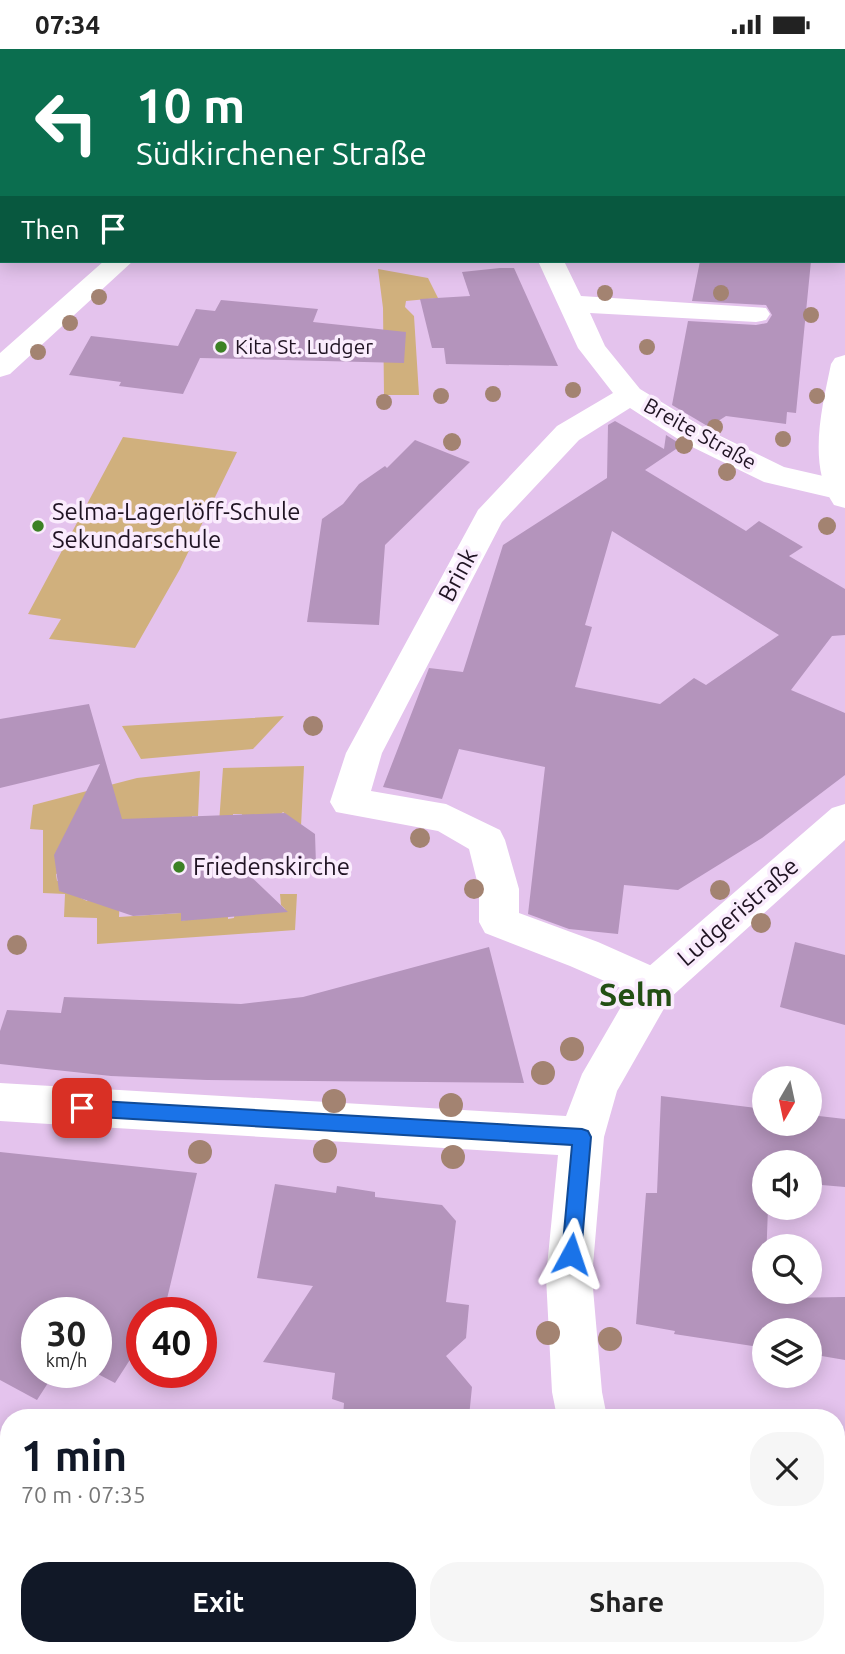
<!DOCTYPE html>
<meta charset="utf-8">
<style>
body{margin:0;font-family:Ubuntu,sans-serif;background:#f6f6f6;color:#222;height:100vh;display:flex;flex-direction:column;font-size:26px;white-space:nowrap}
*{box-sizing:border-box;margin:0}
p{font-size:23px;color:#767676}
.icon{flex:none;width:38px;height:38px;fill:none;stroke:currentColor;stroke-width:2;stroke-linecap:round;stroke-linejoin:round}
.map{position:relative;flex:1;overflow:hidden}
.sheet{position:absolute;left:0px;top:1360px;width:845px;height:247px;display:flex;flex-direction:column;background:#fff;border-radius:28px 28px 0 0;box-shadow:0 4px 18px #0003}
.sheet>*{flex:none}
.banner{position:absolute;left:0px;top:0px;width:845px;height:214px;box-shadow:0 4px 18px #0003;background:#0b6e4f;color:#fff;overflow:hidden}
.needle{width:46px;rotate:189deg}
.tools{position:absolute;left:752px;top:1017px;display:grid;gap:14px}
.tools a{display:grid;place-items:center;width:70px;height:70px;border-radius:50%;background:#fff;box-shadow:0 4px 18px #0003;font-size:35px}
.speed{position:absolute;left:21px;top:1248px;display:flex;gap:14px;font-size:35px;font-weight:700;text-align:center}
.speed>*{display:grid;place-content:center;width:91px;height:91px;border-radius:50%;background:#fff;box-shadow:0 4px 18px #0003;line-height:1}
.speed small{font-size:18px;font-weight:400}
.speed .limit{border:10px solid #d22;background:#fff;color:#111}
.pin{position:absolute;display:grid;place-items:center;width:60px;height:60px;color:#fff;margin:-30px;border-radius:14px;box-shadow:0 4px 10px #0006}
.me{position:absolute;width:77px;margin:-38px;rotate:5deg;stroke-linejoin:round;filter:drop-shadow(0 0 5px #0008)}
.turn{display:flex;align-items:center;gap:24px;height:147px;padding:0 21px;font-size:32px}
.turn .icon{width:91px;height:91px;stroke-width:2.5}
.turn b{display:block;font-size:49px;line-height:60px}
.then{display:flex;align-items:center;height:66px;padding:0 21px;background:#0003;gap:14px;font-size:26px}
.round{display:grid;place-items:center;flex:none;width:74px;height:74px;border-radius:28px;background:#f6f6f6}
.overview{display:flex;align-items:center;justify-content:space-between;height:119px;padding:0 21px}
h1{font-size:42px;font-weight:700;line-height:52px;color:#111827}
.cta{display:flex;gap:14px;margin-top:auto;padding:14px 21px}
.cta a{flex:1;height:80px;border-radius:28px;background:#111827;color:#fff;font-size:28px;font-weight:700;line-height:80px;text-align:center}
.cta a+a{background:#f6f6f6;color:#222}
.status{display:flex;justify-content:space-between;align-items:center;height:49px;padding:0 35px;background:#fff;direction:ltr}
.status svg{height:19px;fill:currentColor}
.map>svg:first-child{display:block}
</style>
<div class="status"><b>07:34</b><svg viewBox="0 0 49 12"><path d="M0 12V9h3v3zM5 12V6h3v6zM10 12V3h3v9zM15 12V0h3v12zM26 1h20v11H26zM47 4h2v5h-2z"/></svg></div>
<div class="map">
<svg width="845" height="1605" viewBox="0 0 845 1605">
<rect width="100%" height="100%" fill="#e4c3ed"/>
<path fill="#d0b07d" d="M378 220 428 229 438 249 406 252 405 258 414 267 419 346H384L383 259Z
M123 388 237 403 180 520 135 599 49 590 61 570 28 565Z
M284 667 253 700 141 710 122 677Z
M304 717 301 777 283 763 274 772H241L242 765H233V774H219L223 719Z
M200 722 198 767H192L191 775 122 770 65 822 56 825 57 832 74 829 81 849 87 852 93 844 120 843 119 868 181 864V872L228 862V870L234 869 235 862 280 863 285 860 281 856 280 845H297L295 881 97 895V869L64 868 65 845 43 844V781L30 780 33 756 137 729Z"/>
<path fill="#b494bc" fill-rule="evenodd" d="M700 212 737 214 740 212H811L796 364 787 363 786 375 726 367 709 378 672 356 688 272 756 276 767 274 772 266 766 256 692 252Z
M500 219H514L558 317 446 315 444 299H432L420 250 470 247 462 223Z
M221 251 318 260 313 273 406 283 404 314 200 309 183 345 119 337 121 333 69 326 91 287 178 297 196 260 215 262Z
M615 372 664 400 666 386 682 396 645 421 746 482 759 472 803 498 789 507 845 540V586L832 587 791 641 845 664V726L762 789 678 841 624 836 618 885 569 880 528 865 545 718 459 700 442 750 383 738 429 619 463 623 503 496 607 429 608 376ZM612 482 779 586 706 636 694 629 660 655 575 638 592 578 585 576Z
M415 391 470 413 385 496 379 576 307 573 322 470 343 455 359 435 385 417 387 419Z
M89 655 122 770 285 764 315 785 316 816 244 821 288 863 181 872V864L133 867 59 842 54 806 100 715 0 739V670Z
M795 893 845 906V976L780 958Z
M489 898 524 1034 207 1031 111 1027 0 1015V982L7 961 61 964 64 948 241 955 303 948Z
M661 1047 765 1060V1074H810V1066L845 1070V1138L810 1135V1113H765V1158H768L765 1242H781V1249L845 1248V1311L810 1305V1281H765V1299L674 1285 675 1282 636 1275 646 1144H657Z
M0 1103 197 1124 166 1254 160 1264H142V1292L115 1334 94 1323H96V1264H37V1323H55L37 1351 0 1331Z
M275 1135 336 1144 337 1137 375 1143V1148L442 1156 456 1172 446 1253 469 1256 466 1289 446 1307 472 1338 469 1368H343L344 1354 332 1350 335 1324 263 1313 313 1237 257 1229Z"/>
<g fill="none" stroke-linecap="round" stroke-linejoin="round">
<path fill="#fff" fill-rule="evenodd" d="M407 0H429L430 2H407Z
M828 0H845V8L844 2Z
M0 61H2V75H0Z
M104 212H133L10 325 0 328V304Z
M538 212H564L581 247 766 259 770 265 766 271 756 273 590 264 605 297 640 340 706 380 784 418 845 432V450L841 451 764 433 684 394 630 359 579 391 502 473 382 704 371 742 446 755 500 781 505 791 519 840V864L598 893 670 925 676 937 670 949 655 954 570 917 485 884 479 873V840L469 800 438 782 336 763 330 753 346 704 478 461 557 377 613 344 578 299Z"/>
<path fill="#fff" fill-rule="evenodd" d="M845 306V459L834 456C807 416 822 359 831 315L835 309Z
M845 755V791L670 949 617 1042 604 1088 592 1228 602 1343 607 1368H557L552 1343 546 1228 558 1106 0 1072V1034L566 1067 582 1025 640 925 832 759Z
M633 1598H688L691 1605H636Z"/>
</g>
<g fill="#a38371">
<circle cx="605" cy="244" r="8"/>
<circle cx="721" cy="244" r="8"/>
<circle cx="99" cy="248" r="8"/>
<circle cx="811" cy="266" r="8"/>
<circle cx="70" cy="274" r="8"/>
<circle cx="647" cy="298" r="8"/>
<circle cx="38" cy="303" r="8"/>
<circle cx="573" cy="341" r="8"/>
<circle cx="493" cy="345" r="8"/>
<circle cx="441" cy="347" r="8"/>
<circle cx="817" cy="347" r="8"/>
<circle cx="384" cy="353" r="8"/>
<circle cx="715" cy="378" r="8"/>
<circle cx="783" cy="390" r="8"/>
<circle cx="452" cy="393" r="9"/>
<circle cx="684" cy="396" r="9"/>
<circle cx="727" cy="423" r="9"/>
<circle cx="827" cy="477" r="9"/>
<circle cx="313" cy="677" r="10"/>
<circle cx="420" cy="789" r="10"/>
<circle cx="474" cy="840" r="10"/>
<circle cx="720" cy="841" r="10"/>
<circle cx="761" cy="874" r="10"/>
<circle cx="17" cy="896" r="10"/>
<circle cx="572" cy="1000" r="12"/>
<circle cx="543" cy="1024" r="12"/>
<circle cx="334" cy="1052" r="12"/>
<circle cx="451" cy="1056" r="12"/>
<circle cx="325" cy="1102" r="12"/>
<circle cx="200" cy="1103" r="12"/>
<circle cx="453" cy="1108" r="12"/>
<circle cx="548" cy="1284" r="12"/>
<circle cx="610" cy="1290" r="12"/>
</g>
<path fill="#1a73e8" stroke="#114b97" stroke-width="2" d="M82 1051 582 1080 588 1082 591 1088 581 1205 578 1211 571 1213 564 1211 562 1205 572 1096 82 1067 76 1064 73 1059 76 1053Z"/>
<g fill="#3c8125" stroke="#faecfd" stroke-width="2.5">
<circle cx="221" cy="298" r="7"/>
<circle cx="38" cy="477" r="7"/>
<circle cx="179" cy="818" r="7"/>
</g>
<g text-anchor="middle" stroke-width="7" stroke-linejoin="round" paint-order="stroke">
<g font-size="21" fill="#201423" stroke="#faecfd" text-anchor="start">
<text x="235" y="305">Kita St. Ludger</text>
</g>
<g font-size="21" fill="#201423" stroke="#faecfd">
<text transform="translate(700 385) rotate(29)" y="7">Breite Straße</text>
</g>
<g font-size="24" fill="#201423" stroke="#faecfd" text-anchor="start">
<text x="52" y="471">Selma-Lagerlöff-Schule<tspan x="52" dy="28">Sekundarschule</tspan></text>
<text x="193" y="826">Friedenskirche</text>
</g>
<g font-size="24" fill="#201423" stroke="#faecfd">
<text transform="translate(458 526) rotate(-62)" y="8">Brink</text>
<text transform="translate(738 863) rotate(-41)" y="8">Ludgeristraße</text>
</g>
<g font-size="32" font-weight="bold" fill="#234f15" stroke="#faecfd">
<text x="636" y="957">Selm</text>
</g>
</g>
</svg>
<div class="tools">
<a><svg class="needle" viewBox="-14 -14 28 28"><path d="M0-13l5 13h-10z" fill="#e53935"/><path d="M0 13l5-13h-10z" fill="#767676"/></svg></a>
<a><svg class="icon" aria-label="sound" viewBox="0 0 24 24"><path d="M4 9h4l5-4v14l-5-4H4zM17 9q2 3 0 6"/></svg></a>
<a><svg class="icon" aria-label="search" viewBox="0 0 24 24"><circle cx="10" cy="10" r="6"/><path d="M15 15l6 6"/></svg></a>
<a><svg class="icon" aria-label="layers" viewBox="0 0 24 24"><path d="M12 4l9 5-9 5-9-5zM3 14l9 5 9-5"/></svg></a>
</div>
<div class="speed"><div>30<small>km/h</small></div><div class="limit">40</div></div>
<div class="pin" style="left:82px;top:1059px;background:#d93025"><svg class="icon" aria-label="arrive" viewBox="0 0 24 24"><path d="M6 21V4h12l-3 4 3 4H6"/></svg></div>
<svg class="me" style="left:571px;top:1205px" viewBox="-20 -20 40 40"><path d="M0-17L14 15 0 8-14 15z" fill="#1a73e8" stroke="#fff" stroke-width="4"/></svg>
<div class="banner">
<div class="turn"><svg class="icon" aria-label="left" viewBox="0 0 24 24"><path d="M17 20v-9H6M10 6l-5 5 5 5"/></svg><div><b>10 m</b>Südkirchener Straße</div></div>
<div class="then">Then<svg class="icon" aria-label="arrive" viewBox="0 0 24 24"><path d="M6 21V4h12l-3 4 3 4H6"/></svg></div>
</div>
<section class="sheet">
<div class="overview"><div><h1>1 min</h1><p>70 m · 07:35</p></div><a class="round"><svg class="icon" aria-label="close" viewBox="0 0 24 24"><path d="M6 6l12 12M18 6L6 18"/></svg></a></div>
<div class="cta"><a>Exit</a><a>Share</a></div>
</section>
</div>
